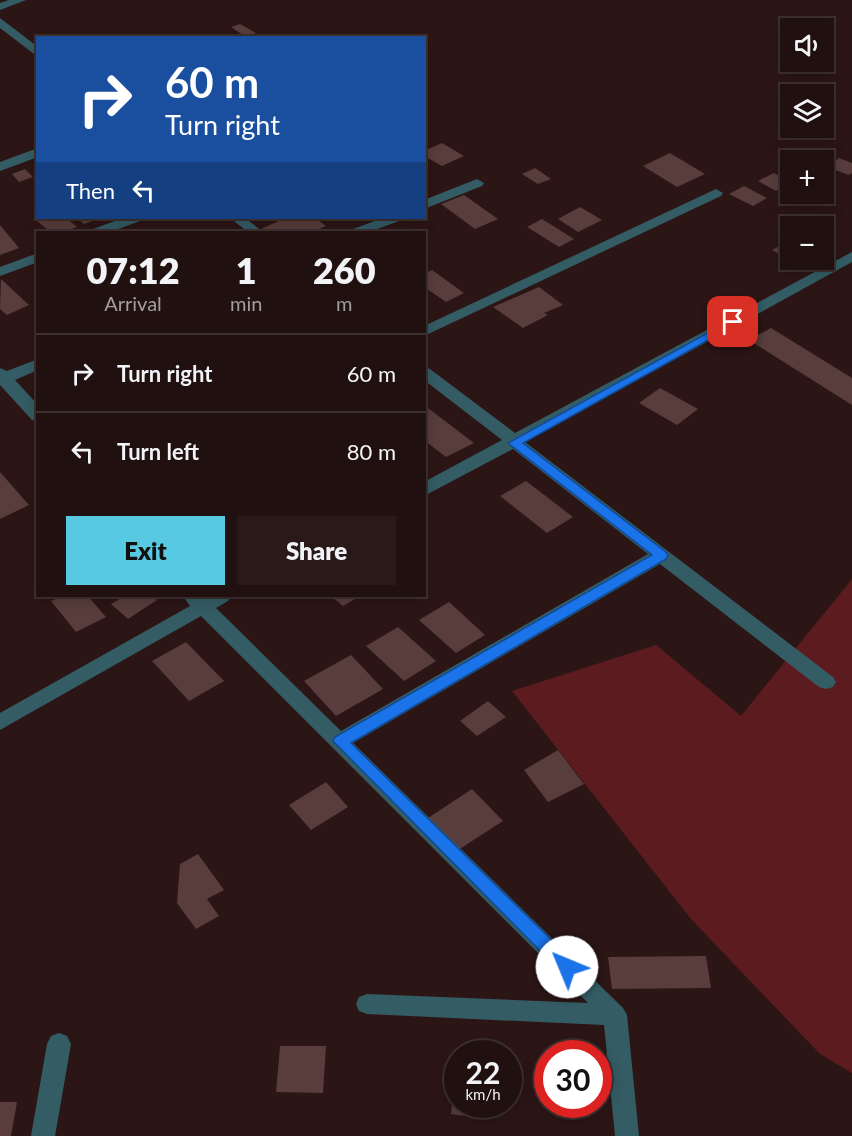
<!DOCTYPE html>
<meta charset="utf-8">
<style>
body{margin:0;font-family:Lato,sans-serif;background:#291919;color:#f1f3f6;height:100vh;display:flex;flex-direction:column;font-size:22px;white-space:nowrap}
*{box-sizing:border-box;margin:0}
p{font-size:20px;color:#a29d9f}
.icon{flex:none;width:33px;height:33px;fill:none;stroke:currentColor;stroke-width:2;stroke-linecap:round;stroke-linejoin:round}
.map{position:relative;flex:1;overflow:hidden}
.panel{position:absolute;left:36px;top:231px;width:390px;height:366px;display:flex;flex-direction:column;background:#211010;border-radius:0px;box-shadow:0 3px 15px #0003,0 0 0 2px #3e3030}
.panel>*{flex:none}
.hud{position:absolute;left:36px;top:36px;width:390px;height:183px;border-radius:0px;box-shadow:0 3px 15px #0003,0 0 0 2px #3e3030;background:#1a4fa0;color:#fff;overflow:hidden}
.controls{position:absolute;left:780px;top:18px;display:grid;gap:12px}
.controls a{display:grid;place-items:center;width:54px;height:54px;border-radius:0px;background:#211010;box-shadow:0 3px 15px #0003,0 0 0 2px #3e3030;font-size:30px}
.speed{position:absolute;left:444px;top:1040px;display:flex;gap:12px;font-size:30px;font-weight:700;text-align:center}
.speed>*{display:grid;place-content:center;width:78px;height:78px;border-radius:50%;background:#211010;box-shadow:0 3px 15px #0003,0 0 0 2px #3e3030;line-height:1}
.speed small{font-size:15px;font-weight:400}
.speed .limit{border:9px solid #d22;background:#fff;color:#111}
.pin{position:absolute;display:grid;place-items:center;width:51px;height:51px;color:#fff;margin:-26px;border-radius:12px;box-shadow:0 3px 9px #0006}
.me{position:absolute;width:66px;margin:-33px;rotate:315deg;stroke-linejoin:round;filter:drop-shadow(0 0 4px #0008)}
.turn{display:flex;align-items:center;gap:21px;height:126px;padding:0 30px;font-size:27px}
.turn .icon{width:78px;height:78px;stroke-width:2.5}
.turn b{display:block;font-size:42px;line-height:51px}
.then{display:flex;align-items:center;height:57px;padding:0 30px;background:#0003;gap:12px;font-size:22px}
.eta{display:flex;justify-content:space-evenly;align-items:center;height:102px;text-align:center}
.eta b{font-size:36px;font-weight:800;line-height:42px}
.action{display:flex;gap:12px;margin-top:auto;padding:12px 30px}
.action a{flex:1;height:69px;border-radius:0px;background:#57c9e2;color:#111;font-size:24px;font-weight:800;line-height:69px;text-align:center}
.action a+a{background:#291919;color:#f1f3f6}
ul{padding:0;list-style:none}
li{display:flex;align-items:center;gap:18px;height:78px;padding:0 30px;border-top:2px solid #3e3030}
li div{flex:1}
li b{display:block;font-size:22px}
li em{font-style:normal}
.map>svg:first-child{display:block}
</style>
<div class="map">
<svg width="852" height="1136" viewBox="0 0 852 1136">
<rect width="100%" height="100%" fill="#2c1515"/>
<path fill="#5c1c1f" d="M852 579V1073L820 1054 691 919 512 691 656 645 741 716Z"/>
<path fill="#583d3c" d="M240 24 256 33 246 37 231 27Z
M442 143 464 156 442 166 424 156V151Z
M670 153 705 174 677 187 643 166Z
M839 158 852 163V173L849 175 827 167Z
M535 168 551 179 538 184 522 174Z
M25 169 33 177 19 182 12 174Z
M774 173 790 182V183L776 191 758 181Z
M744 186 767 198 753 206 729 194Z
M464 195 498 219 475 229 441 204Z
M580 207 602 220 578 232 558 219Z
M38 218H66L77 227 63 232H50L35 219Z
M77 218H101L84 224Z
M274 218H315L326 226 311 232H254L279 221Z
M542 219 574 239 559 247 527 227Z
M0 225 19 248 0 255Z
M787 242 790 244V260H809L798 265 772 250Z
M432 270 464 293 446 302 424 287V274Z
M1 279 29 305 7 315 0 309Z
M539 287 563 305 544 313 548 315 523 328 493 307Z
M771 328 852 378V405L749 340Z
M660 388 698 409 677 425 639 403Z
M424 405 474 443 446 457 424 440Z
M0 472 29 505 0 519Z
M526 481 573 517 547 533 500 496Z
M63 596H88L106 617 76 632 51 601Z
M125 596H151L157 600 128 619 111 604Z
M331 596H360L343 606Z
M449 602 485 635 456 653 419 620Z
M398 627 436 661 404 681 366 646Z
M186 642 224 681 189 701 152 661Z
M351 655 383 689 336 716 304 681Z
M488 701 506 717 477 736 460 721Z
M558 750 584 784 548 802 524 770Z
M326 782 348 807 311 830 289 805Z
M472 789 503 821 458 850 428 818Z
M198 854 224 890 207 899 219 916 196 929 177 903 180 864Z
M706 956 711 988 612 989 608 957Z
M280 1046H326L323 1093 276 1092Z
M454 1088 458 1089V1104H482L481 1118 451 1114Z
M0 1102H17L11 1136H0Z"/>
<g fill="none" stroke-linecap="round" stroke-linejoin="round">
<path fill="#345c65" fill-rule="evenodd" d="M9 0H26L0 10V3Z
M0 18 38 47V57L0 28Z
M38 148V157L0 171V162Z
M477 179 484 183 482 186 424 209V200Z
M716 189 723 193 721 196 424 336V326Z
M123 218H142L140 221 110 232H91L93 229Z
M230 218H245L263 232H248Z
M383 218H401L399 221 369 232H351L353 229Z
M852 252V262L525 442 833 677 836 682 833 687 826 689 819 687 660 564 353 743 623 1008 627 1015 639 1136H615L604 1025 367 1014 359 1011 356 1004 359 997 367 994 588 1003 201 616 0 730V713L190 606 183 596 205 597 231 596 228 601 216 608 341 731 648 554 513 449 424 496V482L502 440 424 380V367L430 369 515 433Z
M38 253V262L0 276V267Z
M38 359V370L15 380 38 405V421L32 420 0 385V368L7 371Z
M59 1033 67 1036 71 1044 55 1136H31L47 1044 51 1036Z"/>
</g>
<path fill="#1a73e8" stroke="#114b97" stroke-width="1.5" d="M733 319 737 320V324L523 443 666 552 668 555 666 559 351 743 573 961 575 967 573 972 567 974 561 972 333 741 335 737 652 555 508 443Z"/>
</svg>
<div class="controls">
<a><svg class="icon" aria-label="sound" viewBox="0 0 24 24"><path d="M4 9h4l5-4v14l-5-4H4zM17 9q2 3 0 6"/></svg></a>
<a><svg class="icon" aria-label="layers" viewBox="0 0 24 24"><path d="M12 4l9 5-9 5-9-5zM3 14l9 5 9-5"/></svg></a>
<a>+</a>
<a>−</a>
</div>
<div class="speed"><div>22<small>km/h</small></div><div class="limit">30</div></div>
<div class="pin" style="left:733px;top:322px;background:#d93025"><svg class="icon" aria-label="arrive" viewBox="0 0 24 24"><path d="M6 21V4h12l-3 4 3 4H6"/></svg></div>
<svg class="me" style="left:567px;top:967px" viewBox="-20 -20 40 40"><circle r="19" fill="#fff"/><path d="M0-13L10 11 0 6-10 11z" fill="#1a73e8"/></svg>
<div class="hud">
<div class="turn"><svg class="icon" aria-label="right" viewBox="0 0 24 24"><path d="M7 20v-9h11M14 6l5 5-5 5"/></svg><div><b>60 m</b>Turn right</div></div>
<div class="then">Then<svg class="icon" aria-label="left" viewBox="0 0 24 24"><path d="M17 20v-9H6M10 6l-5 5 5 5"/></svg></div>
</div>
<section class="panel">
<div class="eta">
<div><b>07:12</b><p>Arrival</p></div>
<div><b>1</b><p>min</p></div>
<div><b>260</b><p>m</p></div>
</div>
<ul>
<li><svg class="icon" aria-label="right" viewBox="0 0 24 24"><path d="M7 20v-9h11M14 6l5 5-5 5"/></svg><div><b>Turn right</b></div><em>60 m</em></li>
<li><svg class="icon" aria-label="left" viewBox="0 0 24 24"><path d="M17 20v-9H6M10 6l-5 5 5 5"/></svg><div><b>Turn left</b></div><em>80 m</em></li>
</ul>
<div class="action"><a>Exit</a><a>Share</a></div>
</section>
</div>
